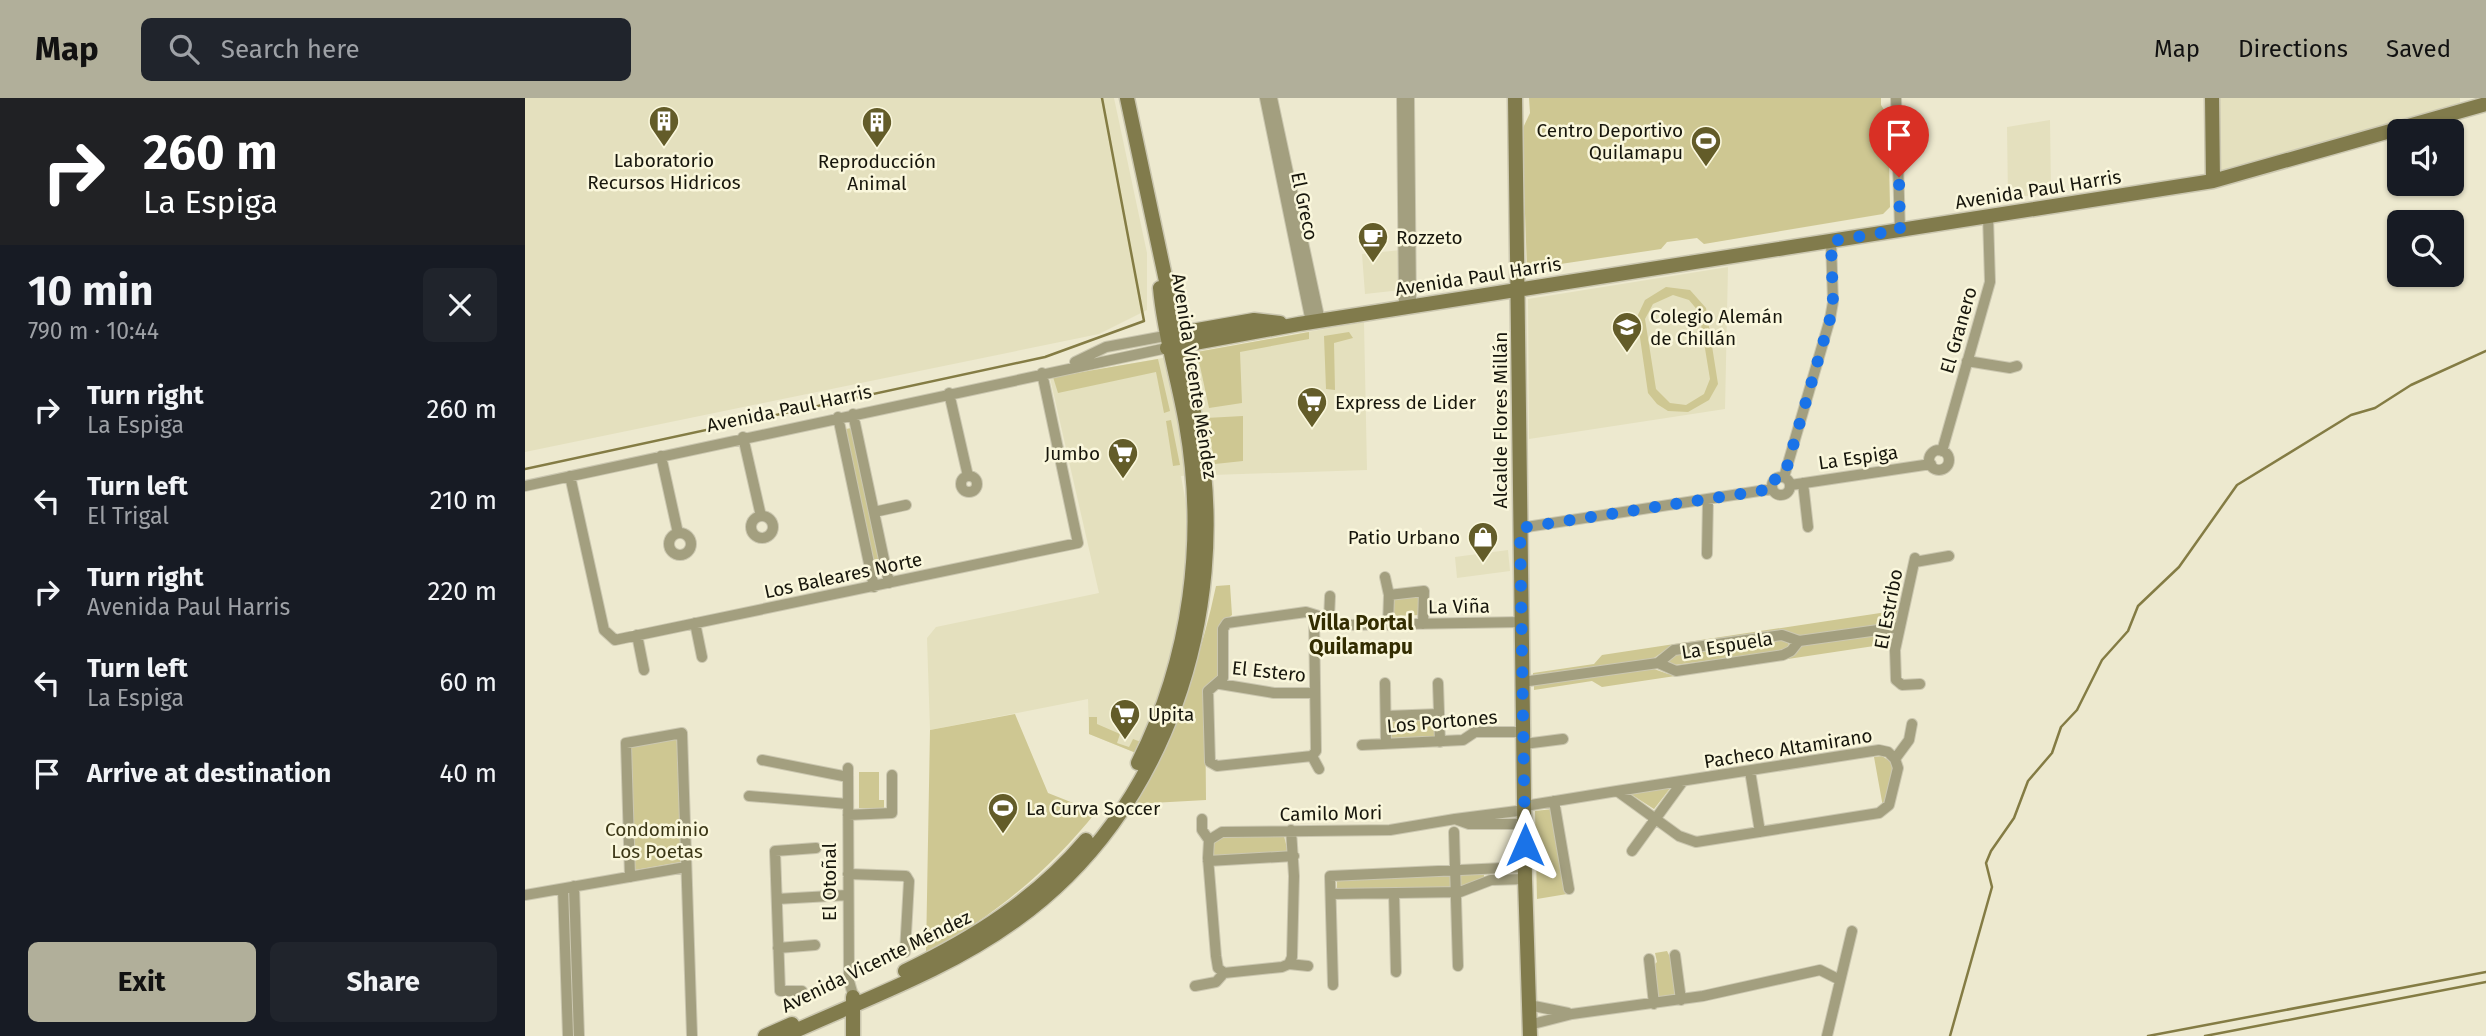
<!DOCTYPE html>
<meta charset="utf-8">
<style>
body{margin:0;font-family:"Fira Sans",sans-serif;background:#20242c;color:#f1f3f6;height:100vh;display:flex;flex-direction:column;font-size:26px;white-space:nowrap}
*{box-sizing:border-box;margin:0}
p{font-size:23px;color:#9ea1a6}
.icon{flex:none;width:38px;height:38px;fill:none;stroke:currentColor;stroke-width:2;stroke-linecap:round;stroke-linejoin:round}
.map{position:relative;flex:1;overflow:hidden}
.panel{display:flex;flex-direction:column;background:#171b24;width:525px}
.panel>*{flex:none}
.guide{background:#202124;color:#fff;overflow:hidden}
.fabs{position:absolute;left:1862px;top:21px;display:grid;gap:14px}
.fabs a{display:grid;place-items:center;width:77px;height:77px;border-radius:10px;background:#171b24;box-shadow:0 2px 5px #0004;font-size:35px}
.pin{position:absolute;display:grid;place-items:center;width:60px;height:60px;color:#fff;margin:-72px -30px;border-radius:50% 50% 50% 0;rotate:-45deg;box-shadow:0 0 7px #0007}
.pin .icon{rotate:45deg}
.me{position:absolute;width:77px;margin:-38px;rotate:0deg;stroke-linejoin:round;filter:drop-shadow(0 0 5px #0008)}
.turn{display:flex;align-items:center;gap:24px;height:147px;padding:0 28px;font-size:32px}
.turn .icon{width:91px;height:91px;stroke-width:2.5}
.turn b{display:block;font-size:49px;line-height:60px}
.round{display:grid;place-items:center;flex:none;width:74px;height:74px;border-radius:10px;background:#20242c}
.head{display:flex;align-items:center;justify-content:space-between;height:119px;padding:0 28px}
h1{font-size:42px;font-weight:700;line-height:52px}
.button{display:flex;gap:14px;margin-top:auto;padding:14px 28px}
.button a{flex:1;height:80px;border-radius:10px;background:#b1af9a;color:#111;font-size:28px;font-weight:700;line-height:80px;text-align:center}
.button a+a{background:#20242c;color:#f1f3f6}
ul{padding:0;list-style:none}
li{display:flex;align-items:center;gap:21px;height:91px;padding:0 28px}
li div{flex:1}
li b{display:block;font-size:26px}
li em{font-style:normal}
header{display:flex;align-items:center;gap:42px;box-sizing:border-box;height:98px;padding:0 35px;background:#b1af9a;color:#111}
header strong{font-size:33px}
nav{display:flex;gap:38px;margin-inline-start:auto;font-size:24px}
.search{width:490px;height:63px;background:#20242c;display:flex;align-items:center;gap:18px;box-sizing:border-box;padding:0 24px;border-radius:10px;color:#9ea1a6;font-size:26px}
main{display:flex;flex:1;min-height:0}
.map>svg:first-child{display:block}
</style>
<header>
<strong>Map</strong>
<div class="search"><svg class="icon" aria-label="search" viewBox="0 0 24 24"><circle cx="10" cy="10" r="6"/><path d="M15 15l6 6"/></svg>Search here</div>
<nav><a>Map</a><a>Directions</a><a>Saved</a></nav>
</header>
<main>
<section class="panel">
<div class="guide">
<div class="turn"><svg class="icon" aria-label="right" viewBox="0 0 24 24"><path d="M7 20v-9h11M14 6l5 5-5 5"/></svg><div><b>260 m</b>La Espiga</div></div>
</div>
<div class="head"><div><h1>10 min</h1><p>790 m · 10:44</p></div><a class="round"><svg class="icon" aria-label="close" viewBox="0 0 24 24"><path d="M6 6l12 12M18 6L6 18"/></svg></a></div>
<ul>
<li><svg class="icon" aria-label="right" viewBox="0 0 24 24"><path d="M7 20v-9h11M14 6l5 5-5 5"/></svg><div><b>Turn right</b><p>La Espiga</p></div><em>260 m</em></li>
<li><svg class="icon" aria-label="left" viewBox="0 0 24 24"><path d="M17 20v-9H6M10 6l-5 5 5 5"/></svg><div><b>Turn left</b><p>El Trigal</p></div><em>210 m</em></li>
<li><svg class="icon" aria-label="right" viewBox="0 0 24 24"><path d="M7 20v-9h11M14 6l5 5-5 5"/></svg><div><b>Turn right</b><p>Avenida Paul Harris</p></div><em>220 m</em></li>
<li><svg class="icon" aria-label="left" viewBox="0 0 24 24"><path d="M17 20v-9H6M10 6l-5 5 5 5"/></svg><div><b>Turn left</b><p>La Espiga</p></div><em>60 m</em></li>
<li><svg class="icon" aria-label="arrive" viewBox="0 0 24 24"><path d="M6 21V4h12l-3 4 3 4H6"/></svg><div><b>Arrive at destination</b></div><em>40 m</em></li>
</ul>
<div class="button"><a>Exit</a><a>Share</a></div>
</section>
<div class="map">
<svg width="1961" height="938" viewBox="0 0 1961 938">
<rect width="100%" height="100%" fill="#ede9cf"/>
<path fill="#e4e0be" d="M0 0H589L622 155V212L574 236 0 354Z
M1691 0H1935V5L1691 75Z
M1525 22 1526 94 1483 101 1482 29Z
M876 152V192L840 196 837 156Z
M1203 169 1200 311 1004 341 1003 201Z
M839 224 842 372 656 378 661 406V474L651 536 639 586 611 655 564 636 563 601 405 632 402 540 411 529 574 495 525 280Z
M983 452 985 473 932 480 930 459Z"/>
<path fill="#cec792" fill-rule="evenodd" d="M1004 0H1356V7L1363 18 1365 109 1358 116 1179 146 1172 140 1142 144 1136 151 1002 171 997 32 1005 15Z
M1141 189 1165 192 1181 210 1193 286 1184 302 1163 314 1143 313 1132 306 1123 295 1112 219 1120 202ZM1148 197 1164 202 1174 214 1185 281 1179 296 1161 307 1145 305 1131 291 1120 221 1128 206Z
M784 234V241L715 254 717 305 684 310 672 254Z
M824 234 828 240 809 245 810 292 801 291 799 238Z
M633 261 645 313 639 315 631 274 533 295 528 279Z
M718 318V363L690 366 681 320Z
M646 322 655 367 648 368 641 323Z
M326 330 356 474 351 476 321 331Z
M705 487 707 517 694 527V577L680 591 681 702 609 706C648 637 675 565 691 488Z
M896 496 895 517 867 518V499Z
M1375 512 1373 525 1276 540 1259 534 1142 551 1126 562 1008 579V575L1069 566 1077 557Z
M1368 535 1369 545 1077 589 1067 583 1009 592V587L1129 571 1143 576 1265 558 1276 548Z
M1261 541 1265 549 1262 552 1142 568 1141 562 1145 558Z
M490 616 523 695 571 714C524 773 467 820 401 855L405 632Z
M564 619H572V626L595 636 592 645 604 649 608 641 616 644 611 655 564 636Z
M909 619 910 640 867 641 866 620Z
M153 640 156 764 110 772 106 649Z
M1357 658 1366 664 1368 670 1358 709 1349 659Z
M334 674H354V702H359V711L334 710Z
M1150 684 1129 711 1101 693Z
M1028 711 1042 796 1012 801 1010 713Z
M752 737 759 738 763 754 690 758 686 753 687 745 694 740Z
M959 774V781L943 790 812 792V782Z
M1142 853 1148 865 1152 896 1132 899 1128 868 1132 864 1130 855Z"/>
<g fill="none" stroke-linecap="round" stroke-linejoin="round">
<path stroke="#847c44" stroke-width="2.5" d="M0 371 520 259 619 223 577 0
M1425 938 1467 789 1461 765 1466 753 1489 720 1503 683 1527 655 1536 629 1552 612 1577 562 1603 533 1613 508 1654 469 1712 387 1826 317 1850 310 1886 287 1961 253
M1623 938 1961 874
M1680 938 1961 884"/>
<g stroke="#cbc7b0" stroke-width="12">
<path id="street" d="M740 0 786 224
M747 0 795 223
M877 0 879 209
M884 0 886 208
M1371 0 1375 132
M1442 263 1485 270 1492 268
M550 264 581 249 640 238
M424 295 443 378
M328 316 364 485
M313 319 349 489
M218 339 236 418
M1404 362a10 10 0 1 1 20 0a10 10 0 1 1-20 0Z
M1417 353 1465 184 1463 118
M136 358 153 435
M45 378 79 532 90 542 553 445 517 275
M436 386a8 8 0 1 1 16 0a8 8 0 1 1-16 0Z
M1247 388a9 9 0 1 1 18 0a9 9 0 1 1-18 0Z
M1259 379 1305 221 1308 204 1306 143
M1278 385 1283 429
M1266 387 1406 366
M0 388 642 250
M349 414 381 407
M226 429a11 11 0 1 1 22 0a11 11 0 1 1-22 0Z
M995 430 1247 391
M144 446a11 11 0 1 1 22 0a11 11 0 1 1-22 0Z
M1182 456 1183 401
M1390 460 1370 552 1371 582 1377 587 1395 586
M1390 464 1424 458
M860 479 864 497
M804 522 805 498
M170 525 177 559
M863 527 864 497 899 493 898 526
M112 537 119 572
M1133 565 1151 573 1258 557 1266 553 1274 543
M997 584 1133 565 1149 552 1257 537 1274 543 1375 529
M860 585 861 646
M913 585 915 644
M695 586 749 595H790
M861 618 914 616
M999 646 1038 641
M837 647 938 642 950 634H999
M787 658 692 668 685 664 683 593 698 580V531L702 525 781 514 823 527 997 524
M787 658 791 653 789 517
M787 658 794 671
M237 662 323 679
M323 670 324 883 328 897
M1225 673 1235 734
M1092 693 1354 652 1363 654 1370 661
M224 698 323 706
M1029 703 1044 791
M1000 708 1092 693 1154 738 1171 744 1354 715 1364 707 1373 670 1370 661 1384 642 1387 626
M323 717 367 715V677
M677 721V732L684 742 683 760 691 858 693 870 699 875 757 869 764 866 767 859 769 778 766 732
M1000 726H944L930 721 1000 712
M929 734 933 868
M684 742 697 734 865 732 930 721
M1107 753 1158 683
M683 763 769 758
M323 776 381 778 384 783 380 854
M105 779 101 645 157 635 167 938
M49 788 54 938
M38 791 43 938
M869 795 871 874
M806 796 935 794 966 782 1000 781
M0 797 161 769
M252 801 323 797
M253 850 290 847
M1150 857 1156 902
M1124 861 1129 906
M764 866 783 868
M808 887 805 778 1000 769
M670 888 691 884 699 875
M277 893H255L250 753 291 750
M1004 907 1043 915
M1004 927 1047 916 1178 898 1295 872 1315 882
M1302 938 1327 833"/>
</g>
<g stroke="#cbc7b0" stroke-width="17">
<path id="secondary" d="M990 0 1000 781 1005 938
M1687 0 1688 83
M644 237 729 222 755 225
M642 250 774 226 1688 83 1961 6
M613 665C666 560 681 441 661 326 653 280 639 237 635 190
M380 873C449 840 511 801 561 742
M240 938 267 926
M259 938C337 902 421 873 491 822 641 715 705 516 674 338L602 0
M328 938V899"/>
</g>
<use href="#street" stroke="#a39f7f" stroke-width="10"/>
<use href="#secondary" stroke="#817b4c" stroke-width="14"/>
</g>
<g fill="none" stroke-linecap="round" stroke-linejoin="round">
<path stroke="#1a73e8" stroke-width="12" stroke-dasharray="0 21.6" d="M1000 747 995 430 1247 391 1248 382 1259 379 1305 221 1308 204 1306 143 1375 132 1374 79"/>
</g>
<defs>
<g id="building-pin" transform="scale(1.575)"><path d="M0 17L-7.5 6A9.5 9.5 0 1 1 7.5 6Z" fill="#635c29" stroke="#faf7dc"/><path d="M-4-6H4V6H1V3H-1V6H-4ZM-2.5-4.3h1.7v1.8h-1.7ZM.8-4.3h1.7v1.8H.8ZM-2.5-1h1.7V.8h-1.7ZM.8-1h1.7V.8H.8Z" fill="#fff"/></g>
<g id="stadium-pin" transform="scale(1.575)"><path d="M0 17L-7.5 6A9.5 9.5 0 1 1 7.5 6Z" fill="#635c29" stroke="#faf7dc"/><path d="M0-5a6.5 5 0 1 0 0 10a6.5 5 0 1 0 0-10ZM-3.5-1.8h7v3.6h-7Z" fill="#fff"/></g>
<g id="cafe-pin" transform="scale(1.575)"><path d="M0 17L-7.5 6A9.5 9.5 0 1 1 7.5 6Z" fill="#635c29" stroke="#faf7dc"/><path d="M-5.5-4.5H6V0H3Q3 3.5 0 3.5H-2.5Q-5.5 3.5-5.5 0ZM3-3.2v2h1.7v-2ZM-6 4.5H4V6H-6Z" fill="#fff"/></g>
<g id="school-pin" transform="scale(1.575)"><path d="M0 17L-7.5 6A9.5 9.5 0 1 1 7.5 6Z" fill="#635c29" stroke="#faf7dc"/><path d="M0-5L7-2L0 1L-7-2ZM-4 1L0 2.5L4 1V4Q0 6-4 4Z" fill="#fff"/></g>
<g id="supermarket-pin" transform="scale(1.575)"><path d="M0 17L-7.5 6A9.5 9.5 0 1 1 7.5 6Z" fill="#635c29" stroke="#faf7dc"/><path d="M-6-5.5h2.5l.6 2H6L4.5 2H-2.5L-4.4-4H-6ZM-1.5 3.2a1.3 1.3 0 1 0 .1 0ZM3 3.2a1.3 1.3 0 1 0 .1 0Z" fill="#fff"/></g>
<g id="shop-pin" transform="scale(1.575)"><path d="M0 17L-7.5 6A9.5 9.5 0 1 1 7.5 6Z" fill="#635c29" stroke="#faf7dc"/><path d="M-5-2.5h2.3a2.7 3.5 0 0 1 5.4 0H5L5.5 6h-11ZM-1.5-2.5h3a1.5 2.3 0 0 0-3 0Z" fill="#fff"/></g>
</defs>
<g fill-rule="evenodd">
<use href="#building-pin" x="139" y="23"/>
<use href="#building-pin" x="352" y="24"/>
<use href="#stadium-pin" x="1181" y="43"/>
<use href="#cafe-pin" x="848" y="139"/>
<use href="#school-pin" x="1102" y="229"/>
<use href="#supermarket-pin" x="787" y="304"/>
<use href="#supermarket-pin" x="598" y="355"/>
<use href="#shop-pin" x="958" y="439"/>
<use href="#supermarket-pin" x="600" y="616"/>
<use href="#stadium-pin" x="478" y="710"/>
</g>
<g text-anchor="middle" stroke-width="5" stroke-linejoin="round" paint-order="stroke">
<g font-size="19" fill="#17160c" stroke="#faf7dc" text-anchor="start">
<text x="1158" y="39" text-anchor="end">Centro Deportivo<tspan x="1158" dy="22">Quilamapu</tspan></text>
<text x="139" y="69" text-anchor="middle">Laboratorio<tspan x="139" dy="22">Recursos Hidricos</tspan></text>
<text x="352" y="70" text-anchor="middle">Reproducción<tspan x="352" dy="22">Animal</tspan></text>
<text x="871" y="146">Rozzeto</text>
<text x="1125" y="225">Colegio Alemán<tspan x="1125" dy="22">de Chillán</tspan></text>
<text x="810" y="311">Express de Lider</text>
<text x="575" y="362" text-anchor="end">Jumbo</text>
<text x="935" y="446" text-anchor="end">Patio Urbano</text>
<text x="623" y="623">Upita</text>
<text x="501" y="717">La Curva Soccer</text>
</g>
<g font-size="19" fill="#17160c" stroke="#faf7dc">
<text transform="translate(1513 91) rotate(-9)" y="7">Avenida Paul Harris</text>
<text transform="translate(780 108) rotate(78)" y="7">El Greco</text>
<text transform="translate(953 178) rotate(-9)" y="7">Avenida Paul Harris</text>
<text transform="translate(1433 232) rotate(-74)" y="7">El Granero</text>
<text transform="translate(670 278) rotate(81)" y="7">Avenida Vicente Méndez</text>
<text transform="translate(264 310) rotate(-12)" y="7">Avenida Paul Harris</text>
<text transform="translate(975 322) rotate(-90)" y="7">Alcalde Flores Millán</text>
<text transform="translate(1333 359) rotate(-8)" y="7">La Espiga</text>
<text transform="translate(318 477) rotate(-12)" y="7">Los Baleares Norte</text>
<text transform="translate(934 508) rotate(-1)" y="7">La Viña</text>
<text transform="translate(1363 511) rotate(-79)" y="7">El Estribo</text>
<text transform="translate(1202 547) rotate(-9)" y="7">La Espuela</text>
<text transform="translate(744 573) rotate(6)" y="7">El Estero</text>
<text transform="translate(917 623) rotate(-5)" y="7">Los Portones</text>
<text transform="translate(1263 650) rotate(-9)" y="7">Pacheco Altamirano</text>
<text transform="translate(806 715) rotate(-1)" y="7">Camilo Mori</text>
<text transform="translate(304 784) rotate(-90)" y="7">El Otoñal</text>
<text transform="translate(351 863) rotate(-26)" y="7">Avenida Vicente Méndez</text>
</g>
<g font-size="19" fill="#3c3716" stroke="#faf7dc">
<text x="132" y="738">Condominio<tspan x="132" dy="22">Los Poetas</tspan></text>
</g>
<g font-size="21" font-weight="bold" fill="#332d01" stroke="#faf7dc">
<text x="836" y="532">Villa Portal<tspan x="836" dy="24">Quilamapu</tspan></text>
</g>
</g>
</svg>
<div class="fabs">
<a><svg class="icon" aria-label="sound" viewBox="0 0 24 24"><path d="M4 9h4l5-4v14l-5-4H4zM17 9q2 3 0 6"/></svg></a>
<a><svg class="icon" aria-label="search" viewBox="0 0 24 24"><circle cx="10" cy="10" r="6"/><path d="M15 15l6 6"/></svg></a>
</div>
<div class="pin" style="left:1374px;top:79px;background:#d93025"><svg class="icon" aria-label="arrive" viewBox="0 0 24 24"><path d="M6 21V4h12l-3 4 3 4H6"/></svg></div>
<svg class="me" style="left:1000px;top:747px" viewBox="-20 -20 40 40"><path d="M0-17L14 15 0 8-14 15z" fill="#1a73e8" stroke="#fff" stroke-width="4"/></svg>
</div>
</main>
